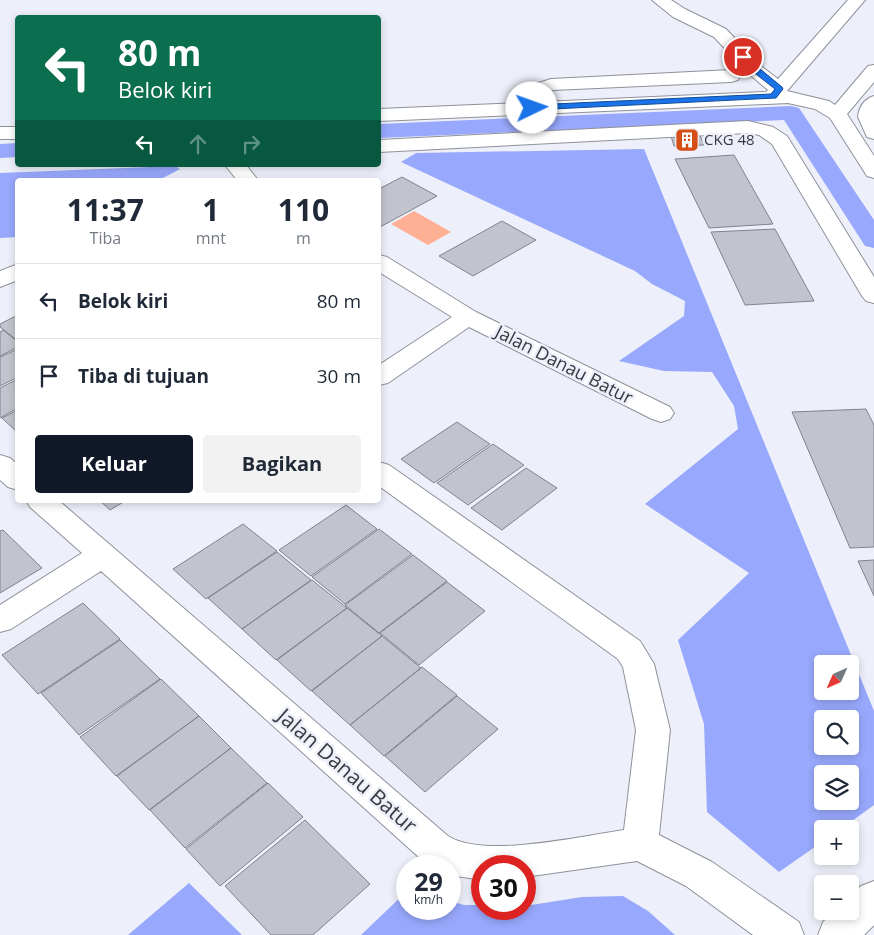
<!DOCTYPE html>
<html lang="id">
<meta charset="utf-8">
<style>
body{margin:0;font-family:"Open Sans",sans-serif;background:#f2f2f3;color:#1f2937;height:100vh;display:flex;flex-direction:column;font-size:19px;white-space:nowrap}
*{box-sizing:border-box;margin:0}
p{font-size:16px;color:#747a83}
.icon{flex:none;width:28px;height:28px;fill:none;stroke:currentColor;stroke-width:2;stroke-linecap:round;stroke-linejoin:round}
.map{position:relative;flex:1;overflow:hidden}
.drawer{position:absolute;left:15px;top:178px;width:366px;height:325px;display:flex;flex-direction:column;background:#fff;border-radius:5px;box-shadow:0 2px 8px #0003}
.drawer>*{flex:none}
.banner{position:absolute;left:15px;top:15px;width:366px;height:152px;border-radius:5px;box-shadow:0 2px 8px #0003;background:#0b6e4f;color:#fff;overflow:hidden}
.needle{width:32px;rotate:225deg}
.fabs{position:absolute;left:814px;top:655px;display:grid;gap:10px}
.fabs a{display:grid;place-items:center;width:45px;height:45px;border-radius:5px;background:#fff;box-shadow:0 2px 8px #0003;font-size:25px}
.speed{position:absolute;left:396px;top:855px;display:flex;gap:10px;font-size:25px;font-weight:700;text-align:center}
.speed>*{display:grid;place-content:center;width:65px;height:65px;border-radius:50%;background:#fff;box-shadow:0 2px 8px #0003;line-height:1}
.speed small{font-size:12px;font-weight:400}
.speed .limit{border:8px solid #d22;background:#fff;color:#111}
.pin{position:absolute;display:grid;place-items:center;width:42px;height:42px;color:#fff;margin:-21px;border:2px solid #fff;border-radius:50%;box-shadow:0 1px 5px #0007}
.me{position:absolute;width:55px;margin:-28px;rotate:87deg;stroke-linejoin:round;filter:drop-shadow(0 0 4px #0008)}
.turn{display:flex;align-items:center;gap:18px;height:105px;padding:0 20px;font-size:22px}
.turn .icon{width:65px;height:65px;stroke-width:2.5}
.turn b{display:block;font-size:35px;line-height:42px}
.lanes{display:flex;align-items:center;height:48px;padding:0 20px;background:#0003;justify-content:center;gap:25px;direction:ltr}
.lanes .off{opacity:.35}
.eta{display:flex;justify-content:space-evenly;align-items:center;height:85px;text-align:center}
.eta b{font-size:30px;font-weight:700;line-height:35px}
.button{display:flex;gap:10px;margin-top:auto;padding:10px 20px}
.button a{flex:1;height:58px;border-radius:5px;background:#111827;color:#fff;font-size:20px;font-weight:700;line-height:58px;text-align:center}
.button a+a{background:#f2f2f3;color:#1f2937}
ul{padding:0;list-style:none}
li{display:flex;align-items:center;gap:15px;height:75px;padding:0 20px;border-top:1px solid #e0e1e3}
li div{flex:1}
li b{display:block;font-size:19px}
li em{font-style:normal}
.map>svg:first-child{display:block}
</style>
<div class="map">
<svg width="874" height="935" viewBox="0 0 874 935">
<rect width="100%" height="100%" fill="#edf0fa"/>
<path fill="#ffaf94" d="M414 211 451 232 428 245 391 224Z"/>
<path fill="#98a8fc" fill-rule="evenodd" d="M644 149 874 711V805L841 829H822V842L779 872 707 812 704 724 678 640 749 573 645 504 738 429 734 406 712 372 664 371 619 361 684 316 685 301 652 284 635 271 401 162 416 153ZM822 664H850V691H822ZM822 719H850V746H822ZM822 774H850V801H822Z
M175 166 180 169 159 180H18L17 237 0 238V173Z
M189 883 242 935H128Z
M407 891 408 909H450V901L464 905H482V909H525V906L582 897 623 896 648 911 675 935H361Z"/>
<g fill="none" stroke-linecap="round" stroke-linejoin="round">
<path fill="#98a8fc" fill-rule="evenodd" d="M791 106 799 108 874 220V248L865 246 784 120 379 138V124Z
M18 143V157L0 158V144Z"/>
</g>
<path fill="#c1c4cd" stroke="#80838b" d="M700 135 704 145 674 146 671 136Z
M734 155 773 224 709 228 675 159Z
M402 177 437 196 380 227 379 189Z
M502 221 536 240 473 276 439 256Z
M775 229 814 301 745 305 711 232Z
M18 315V341L0 327V324Z
M3 330 18 342V347L0 356V332Z
M18 349V377L0 386V357Z
M18 379V408L0 418V388Z
M866 409 874 425V547L850 548 792 412Z
M18 410V433L2 418Z
M457 422 490 444 434 483 401 459Z
M493 444 524 465 468 505 437 483Z
M526 468 557 488 502 530 471 508Z
M99 500H127L110 510Z
M346 505 377 529 311 576 279 550Z
M243 524 277 551 206 599 173 569Z
M379 529 412 554 345 604 312 577Z
M3 530 42 568 0 593V531Z
M277 552 311 580 242 629 208 598Z
M413 555 447 581 379 633 345 605Z
M874 560V596L858 561Z
M312 580 347 608 276 660 242 629Z
M447 582 485 611 419 665 380 633Z
M83 603 120 639 38 694 2 655Z
M347 608 382 636 311 691 277 660Z
M382 636 421 668 350 725 312 691Z
M120 640 160 679 79 735 41 693Z
M422 667 457 695 384 756 350 725Z
M161 679 199 716 116 776 80 737Z
M457 696 498 729 425 792 385 756Z
M199 716 231 748 149 810 117 776Z
M231 748 267 783 185 848 150 810Z
M268 783 303 817 220 886 186 849Z
M305 820 370 884 313 935H271L225 886Z"/>
<g fill="none" stroke-linecap="round" stroke-linejoin="round">
<g stroke="#8f919a" stroke-width="2">
<path id="minor" d="M652 0H671L685 9 726 29 761 66 778 79 848 0H865L787 91 829 101 835 105 868 66 874 65V82L847 114 874 156V178L867 176 830 118 815 109 788 103 379 121V109L522 103 521 96 529 86 551 79 731 70 738 72 740 76 738 80 731 82 553 90 540 97 541 102 766 92 768 90 749 74 714 37 673 17Z
M874 96V139L867 137 858 117C859 107 864 99 874 96Z
M748 121 773 127 787 136 874 277V303L866 301 862 296 772 144 759 135 748 133 379 152V140Z
M0 127H18V139H0Z
M225 165H246L258 180H237Z
M379 255 387 257 476 312 670 407 674 413 670 419 661 422 652 419 469 327 388 383 379 385V365L452 317 379 272Z
M18 264V280L0 287V271Z
M0 455 10 458 18 465V490L8 487 0 480Z
M379 462 389 465 640 641 654 664 670 730 659 835 712 862 799 922 804 935H753L686 886 637 861 525 877V866H482V880L450 875V866H432L422 860 101 571 11 629 0 632V605L82 553 30 507 26 500H58L448 836C484 859 581 836 624 830L636 730 623 667 618 659 379 486Z
M874 881V925L864 935H818L823 922 835 911H850V897L861 886Z"/>
</g>
<use href="#minor" fill="#fff" fill-rule="evenodd"/>
</g>
<path fill="#1a73e8" stroke="#114b97" d="M743 55 782 87 783 89 776 98 532 110 528 108 532 105 771 94 775 89 752 71 741 59 740 57Z"/>
<defs>
<g id="building-square" transform="scale(1.25)"><rect x="-9" y="-9" width="18" height="18" rx="4" fill="#d44e16" stroke="#edf0fa"/><path d="M-4-6H4V6H1V3H-1V6H-4ZM-2.5-4.3h1.7v1.8h-1.7ZM.8-4.3h1.7v1.8H.8ZM-2.5-1h1.7V.8h-1.7ZM.8-1h1.7V.8H.8Z" fill="#fff"/></g>
</defs>
<g fill-rule="evenodd">
<use href="#building-square" x="687" y="140"/>
</g>
<g text-anchor="middle" stroke-width="5" stroke-linejoin="round" paint-order="stroke">
<g font-size="15" fill="#3a3b3f" stroke="#edf0fa" text-anchor="start">
<text x="704" y="145">CKG 48</text>
</g>
<g font-size="18" fill="#3a3b3f" stroke="#edf0fa">
<text transform="translate(564 365) rotate(27)" y="6">Jalan Danau Batur</text>
</g>
<g font-size="21" fill="#3a3b3f" stroke="#edf0fa">
<text transform="translate(347 771) rotate(41)" y="7">Jalan Danau Batur</text>
</g>
</g>
</svg>
<div class="fabs">
<a><svg class="needle" viewBox="-14 -14 28 28"><path d="M0-13l5 13h-10z" fill="#e53935"/><path d="M0 13l5-13h-10z" fill="#747a83"/></svg></a>
<a><svg class="icon" aria-label="search" viewBox="0 0 24 24"><circle cx="10" cy="10" r="6"/><path d="M15 15l6 6"/></svg></a>
<a><svg class="icon" aria-label="layers" viewBox="0 0 24 24"><path d="M12 4l9 5-9 5-9-5zM3 14l9 5 9-5"/></svg></a>
<a>+</a>
<a>−</a>
</div>
<div class="speed"><div>29<small>km/h</small></div><div class="limit">30</div></div>
<div class="pin" style="left:743px;top:57px;background:#d93025"><svg class="icon" aria-label="arrive" viewBox="0 0 24 24"><path d="M6 21V4h12l-3 4 3 4H6"/></svg></div>
<svg class="me" style="left:532px;top:108px" viewBox="-20 -20 40 40"><circle r="19" fill="#fff"/><path d="M0-13L10 11 0 6-10 11z" fill="#1a73e8"/></svg>
<div class="banner">
<div class="turn"><svg class="icon" aria-label="left" viewBox="0 0 24 24"><path d="M17 20v-9H6M10 6l-5 5 5 5"/></svg><div><b>80 m</b>Belok kiri</div></div>
<div class="lanes"><svg class="icon" aria-label="left" viewBox="0 0 24 24"><path d="M17 20v-9H6M10 6l-5 5 5 5"/></svg><svg class="icon off" aria-label="ahead" viewBox="0 0 24 24"><path d="M12 20V5M6 11l6-6 6 6"/></svg><svg class="icon off" aria-label="right" viewBox="0 0 24 24"><path d="M7 20v-9h11M14 6l5 5-5 5"/></svg></div>
</div>
<section class="drawer">
<div class="eta">
<div><b>11:37</b><p>Tiba</p></div>
<div><b>1</b><p>mnt</p></div>
<div><b>110</b><p>m</p></div>
</div>
<ul>
<li><svg class="icon" aria-label="left" viewBox="0 0 24 24"><path d="M17 20v-9H6M10 6l-5 5 5 5"/></svg><div><b>Belok kiri</b></div><em>80 m</em></li>
<li><svg class="icon" aria-label="arrive" viewBox="0 0 24 24"><path d="M6 21V4h12l-3 4 3 4H6"/></svg><div><b>Tiba di tujuan</b></div><em>30 m</em></li>
</ul>
<div class="button"><a>Keluar</a><a>Bagikan</a></div>
</section>
</div>
